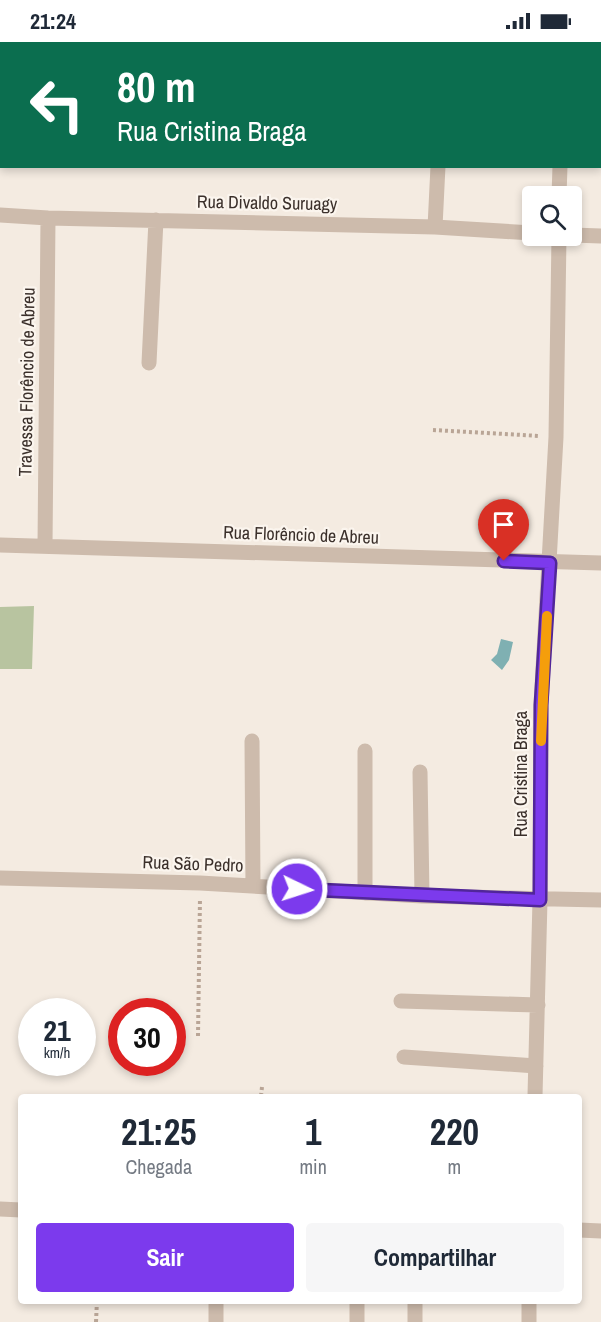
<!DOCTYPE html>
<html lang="pt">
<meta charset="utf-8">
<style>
body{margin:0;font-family:"Archivo Narrow",sans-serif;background:#f6f6f7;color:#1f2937;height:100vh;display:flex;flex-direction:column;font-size:22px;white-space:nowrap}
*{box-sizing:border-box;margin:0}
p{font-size:20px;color:#747a83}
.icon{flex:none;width:33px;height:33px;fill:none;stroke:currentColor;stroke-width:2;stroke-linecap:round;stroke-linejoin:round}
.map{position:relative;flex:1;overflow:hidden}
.side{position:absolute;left:18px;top:1052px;width:564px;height:210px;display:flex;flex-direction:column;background:#fff;border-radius:6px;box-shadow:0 3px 9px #0003}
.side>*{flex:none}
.top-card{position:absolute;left:0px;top:0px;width:602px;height:126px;box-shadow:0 3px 9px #0003;background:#0b6e4f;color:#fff;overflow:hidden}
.tools{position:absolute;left:522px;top:144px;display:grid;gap:12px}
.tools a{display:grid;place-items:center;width:60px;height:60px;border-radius:6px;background:#fff;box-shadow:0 3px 9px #0003;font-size:30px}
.speed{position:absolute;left:18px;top:956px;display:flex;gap:12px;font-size:30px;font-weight:700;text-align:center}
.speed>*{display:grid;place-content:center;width:78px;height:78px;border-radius:50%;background:#fff;box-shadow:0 3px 9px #0003;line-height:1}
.speed small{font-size:15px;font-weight:400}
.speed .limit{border:9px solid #d22;background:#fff;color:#111}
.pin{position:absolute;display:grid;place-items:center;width:51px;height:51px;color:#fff;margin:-62px -26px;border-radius:50% 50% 50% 0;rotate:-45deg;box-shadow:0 0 6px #0007}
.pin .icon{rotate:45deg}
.me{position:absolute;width:66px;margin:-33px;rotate:94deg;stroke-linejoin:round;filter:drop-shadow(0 0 4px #0008)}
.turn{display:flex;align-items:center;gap:21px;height:126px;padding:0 18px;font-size:27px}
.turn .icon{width:78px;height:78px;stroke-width:2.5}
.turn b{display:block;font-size:42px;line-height:51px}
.eta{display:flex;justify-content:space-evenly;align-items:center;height:102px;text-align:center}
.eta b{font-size:36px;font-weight:700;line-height:42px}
.action{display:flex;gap:12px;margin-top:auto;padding:12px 18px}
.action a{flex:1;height:69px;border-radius:6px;background:#7c3aed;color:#fff;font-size:24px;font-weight:700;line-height:69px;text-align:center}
.action a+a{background:#f6f6f7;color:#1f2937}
.status{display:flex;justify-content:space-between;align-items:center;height:42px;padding:0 30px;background:#fff;direction:ltr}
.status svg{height:16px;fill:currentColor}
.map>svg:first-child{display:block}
</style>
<div class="status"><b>21:24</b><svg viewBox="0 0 49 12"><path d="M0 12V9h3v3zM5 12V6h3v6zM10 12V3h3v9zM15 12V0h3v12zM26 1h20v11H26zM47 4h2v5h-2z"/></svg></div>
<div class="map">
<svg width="601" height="1280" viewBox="0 0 601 1280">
<rect width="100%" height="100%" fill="#f4ebe1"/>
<path fill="#b8c4a0" d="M34 564 32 627H0V565Z"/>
<path fill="#7fb0b2" d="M501 597 513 600 509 618 502 628 491 618 497 612Z"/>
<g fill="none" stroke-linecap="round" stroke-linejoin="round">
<path stroke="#b9a596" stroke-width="4" stroke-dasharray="3 3" stroke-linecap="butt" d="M433 388 540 394
M198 994 200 856
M261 1054 262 1045
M96 1280 97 1258"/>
<path stroke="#cdbbac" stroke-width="15" d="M561 2V0
M559 154 560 124
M0 173 48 176 435 185 532 191
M435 185 438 124
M572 193 601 194
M149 321 156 178
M0 503 601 521
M45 504 48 176
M252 699 253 844
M420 730 422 854
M0 836 200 841 422 854 601 858
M365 851V709
M401 959 538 963
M404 1015 536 1024
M535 1054 540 858 541 663 556 395 559 194
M0 1167 21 1168
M579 1188 601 1189
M216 1258V1280
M357 1280V1258
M415 1280V1258
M529 1280V1258"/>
</g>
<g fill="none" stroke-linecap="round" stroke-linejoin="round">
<g stroke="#51269a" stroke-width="15">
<path id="route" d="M297 847 540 858 541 663 550 521 504 519"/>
</g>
<use href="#route" stroke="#7c3aed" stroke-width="10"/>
<path stroke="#f59e0b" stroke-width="10" d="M541 699 547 574"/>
</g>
<g text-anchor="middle" stroke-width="4.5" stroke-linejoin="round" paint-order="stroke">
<g font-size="18" fill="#3b302b" stroke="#fbf5ee">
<text transform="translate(267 161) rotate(1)" y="6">Rua Divaldo Suruagy</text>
<text transform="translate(27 340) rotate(-89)" y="6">Travessa Florêncio de Abreu</text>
<text transform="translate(301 493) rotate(2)" y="6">Rua Florêncio de Abreu</text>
<text transform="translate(521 732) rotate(-90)" y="6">Rua Cristina Braga</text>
<text transform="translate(193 822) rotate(2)" y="6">Rua São Pedro</text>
</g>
</g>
</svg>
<div class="tools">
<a><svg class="icon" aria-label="search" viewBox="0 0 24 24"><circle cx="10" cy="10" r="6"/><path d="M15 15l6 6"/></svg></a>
</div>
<div class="speed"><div>21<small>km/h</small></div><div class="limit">30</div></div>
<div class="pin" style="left:504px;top:519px;background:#d93025"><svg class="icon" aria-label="arrive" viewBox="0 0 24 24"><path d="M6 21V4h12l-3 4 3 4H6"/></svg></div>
<svg class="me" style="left:297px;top:847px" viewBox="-20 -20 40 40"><circle r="17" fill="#7c3aed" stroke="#fff" stroke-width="3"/><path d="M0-11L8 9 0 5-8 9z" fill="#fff"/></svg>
<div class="top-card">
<div class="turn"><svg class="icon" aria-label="left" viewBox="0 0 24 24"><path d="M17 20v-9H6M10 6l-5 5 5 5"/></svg><div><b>80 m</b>Rua Cristina Braga</div></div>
</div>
<section class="side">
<div class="eta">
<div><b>21:25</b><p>Chegada</p></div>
<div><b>1</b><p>min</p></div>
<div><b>220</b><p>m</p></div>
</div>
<div class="action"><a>Sair</a><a>Compartilhar</a></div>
</section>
</div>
